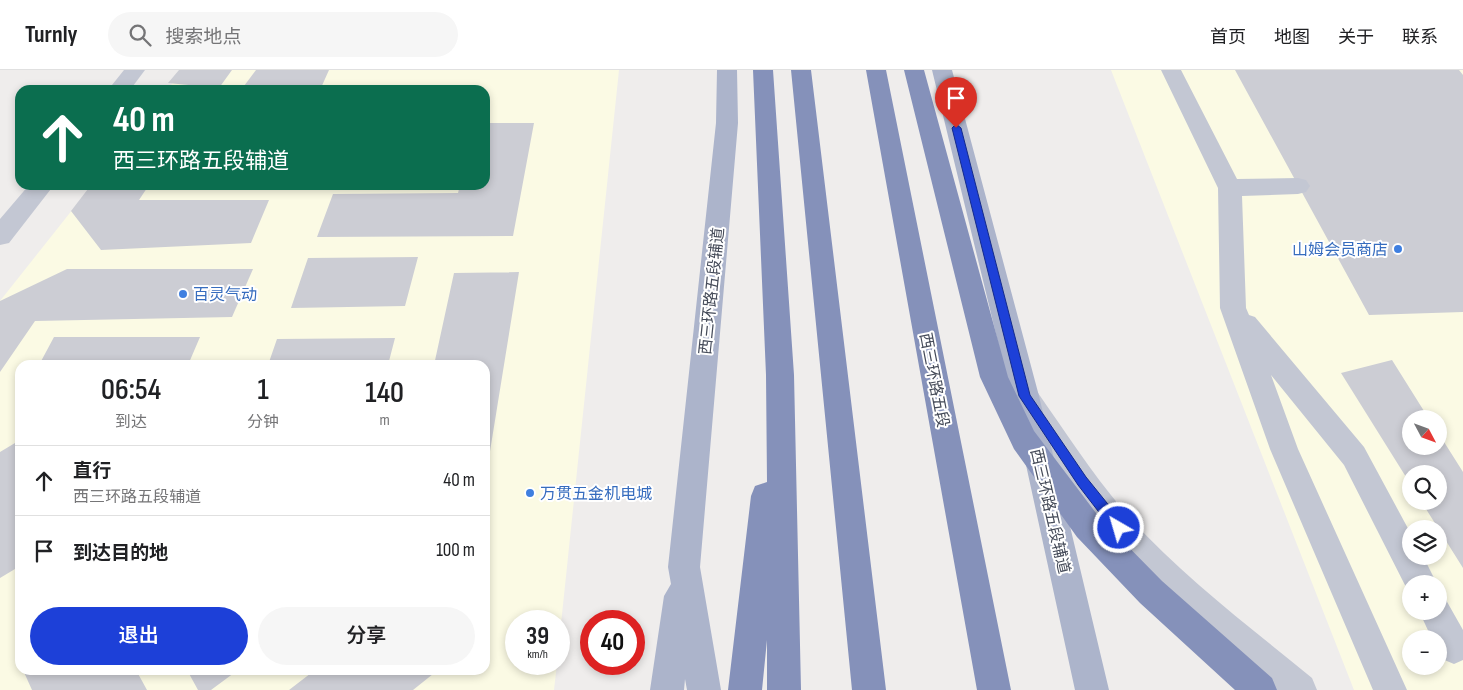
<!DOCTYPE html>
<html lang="zh">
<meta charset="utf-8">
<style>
body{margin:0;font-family:"Sofia Sans Condensed","Noto Sans SC",sans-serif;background:#f6f6f6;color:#202124;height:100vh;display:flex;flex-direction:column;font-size:19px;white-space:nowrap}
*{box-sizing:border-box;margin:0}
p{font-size:16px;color:#757577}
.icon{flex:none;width:28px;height:28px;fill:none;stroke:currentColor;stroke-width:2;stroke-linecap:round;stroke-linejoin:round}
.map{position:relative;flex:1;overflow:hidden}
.sheet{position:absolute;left:15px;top:290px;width:475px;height:315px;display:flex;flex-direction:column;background:#fff;border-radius:15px;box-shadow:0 2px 8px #0003}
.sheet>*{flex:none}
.guide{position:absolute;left:15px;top:15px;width:475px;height:105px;border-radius:15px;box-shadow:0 2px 8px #0003;background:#0b6e4f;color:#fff;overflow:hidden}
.needle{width:32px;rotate:131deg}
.controls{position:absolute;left:1402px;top:340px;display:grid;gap:10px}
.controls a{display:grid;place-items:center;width:45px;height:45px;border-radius:50%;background:#fff;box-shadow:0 2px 8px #0003;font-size:25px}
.speed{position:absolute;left:505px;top:540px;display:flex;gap:10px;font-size:25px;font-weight:700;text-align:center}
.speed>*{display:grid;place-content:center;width:65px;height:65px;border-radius:50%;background:#fff;box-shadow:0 2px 8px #0003;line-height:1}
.speed small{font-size:12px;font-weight:400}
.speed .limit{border:8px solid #d22;background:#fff;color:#111}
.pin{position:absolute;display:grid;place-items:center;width:42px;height:42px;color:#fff;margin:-51px -21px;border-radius:50% 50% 50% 0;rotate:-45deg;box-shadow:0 0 5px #0007}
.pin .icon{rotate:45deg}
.me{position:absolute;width:55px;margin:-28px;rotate:322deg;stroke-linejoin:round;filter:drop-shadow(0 0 4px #0008)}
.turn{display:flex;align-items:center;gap:18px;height:105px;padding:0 15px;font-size:22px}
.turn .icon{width:65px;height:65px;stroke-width:2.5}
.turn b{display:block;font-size:35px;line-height:42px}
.eta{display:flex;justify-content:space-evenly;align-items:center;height:85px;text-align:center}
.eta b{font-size:30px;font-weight:600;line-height:35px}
.button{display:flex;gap:10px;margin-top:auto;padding:10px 15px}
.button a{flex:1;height:58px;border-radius:30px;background:#1d40d8;color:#fff;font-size:20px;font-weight:600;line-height:58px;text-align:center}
.button a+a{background:#f6f6f6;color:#202124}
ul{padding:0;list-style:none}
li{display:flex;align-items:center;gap:15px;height:70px;padding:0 15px;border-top:1px solid #e0e0e0}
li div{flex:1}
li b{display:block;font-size:19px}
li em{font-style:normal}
header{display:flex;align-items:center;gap:30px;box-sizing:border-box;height:70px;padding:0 25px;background:#fff;border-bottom:1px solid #e0e0e0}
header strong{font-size:24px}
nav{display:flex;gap:28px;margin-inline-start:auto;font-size:18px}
.search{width:350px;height:45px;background:#f6f6f6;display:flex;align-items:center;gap:12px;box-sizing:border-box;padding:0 18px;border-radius:28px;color:#757577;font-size:19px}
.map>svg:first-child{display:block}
</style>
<header>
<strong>Turnly</strong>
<div class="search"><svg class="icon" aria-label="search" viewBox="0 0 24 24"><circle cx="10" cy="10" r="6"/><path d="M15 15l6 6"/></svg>搜索地点</div>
<nav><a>首页</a><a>地图</a><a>关于</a><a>联系</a></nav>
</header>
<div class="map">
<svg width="1463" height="620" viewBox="0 0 1463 620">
<rect width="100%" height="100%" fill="#efedec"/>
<path fill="#fbfae4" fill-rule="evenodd" d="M183 0H619L559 573V551H516V594H557L554 620H0V231L92 115H485V20H167ZM20 295H485V600H20Z
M1111 0H1463V620H1354ZM1411 349H1439V376H1411ZM1411 404H1439V431H1411ZM1411 459H1439V486H1411ZM1411 514H1439V541H1411ZM1411 569H1439V596H1411Z"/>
<path fill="#cccdd4" d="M179 0H232L219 18 168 13Z
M256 0H329L320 20H241Z
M1235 0H1459L1463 5V242L1369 245Z
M485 53H534L513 166 317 167 333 124 458 123 460 115H485Z
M91 115H149L139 130H269L251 173 101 180 71 141Z
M418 187 405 236 291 238 308 188Z
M67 199H253L232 247 35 251 0 302V231Z
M519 202 486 406H485V295H434L454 203Z
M54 267H200L188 295H39Z
M395 268 388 295H268L277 269Z
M1392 290 1429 349H1411V376H1439V364L1463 402V498L1421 431H1439V404H1411V415L1341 303Z
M20 370V496L0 508V382Z
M23 600H136L147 620H32Z
M187 600H238L211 620H198Z
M315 600H438L413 620H289Z"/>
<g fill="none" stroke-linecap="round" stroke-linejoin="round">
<path fill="#c3c7d3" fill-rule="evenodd" d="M124 0H145L130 20H108Z
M1161 0H1181L1237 109 1298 108 1306 110 1310 116 1306 122 1298 124 1242 126 1246 238 1249 245 1255 247 1364 377 1411 464V486H1423L1437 514H1411V526L1410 525 1344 395 1271 305 1298 379 1407 620H1373L1270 379 1220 238 1218 118Z
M29 115H54L9 173 0 175V149Z
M1026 316 1036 320C1066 363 1095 408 1130 448 1184 508 1250 557 1312 608L1317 620H1274C1217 572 1156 525 1108 468 1073 427 1046 381 1016 336L1012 328 1016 320Z
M1439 526 1446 530 1463 560V590L1454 594 1442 589 1439 582V569H1432L1419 541H1439Z"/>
<path fill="#acb4cb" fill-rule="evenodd" d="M717 0H737L738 53 700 497 721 620H687L685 609 684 620H650L664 526 671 514 668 497 716 53Z
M932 0H952L1039 326 1109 620H1075L1011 326Z"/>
<path fill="#8591ba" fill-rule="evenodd" d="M753 0H773L794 305 801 620H767V570L762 620H728L751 426 755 416 767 412 766 305Z
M791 0H811L886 620H852Z
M866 0H886L1011 620H977Z
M904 0H924L1008 307 1034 361 1099 447 1162 511 1272 608 1277 620H1235L1140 533 1077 467 1014 379 980 307Z"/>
</g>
<path fill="#1d40d8" stroke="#132a8c" d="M956 54 961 58 1030 325 1086 407 1124 454 1126 458 1124 463 1119 464 1115 463 1078 415 1019 326 952 58Z"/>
<g fill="#3f7fe0" stroke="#fff" stroke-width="2">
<circle cx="1398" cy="179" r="5"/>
<circle cx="183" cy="224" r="5"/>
<circle cx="530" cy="423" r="5"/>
</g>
<g text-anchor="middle" stroke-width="4" stroke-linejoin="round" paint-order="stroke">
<g font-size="16" fill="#366cbe" stroke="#fff" text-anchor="start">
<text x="1388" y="185" text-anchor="end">山姆会员商店</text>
<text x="193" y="230">百灵气动</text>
<text x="540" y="429">万贯五金机电城</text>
</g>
<g font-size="16" fill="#454b59" stroke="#fff">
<text transform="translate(711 221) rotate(-84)" y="6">西三环路五段辅道</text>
<text transform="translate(935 310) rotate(79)" y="6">西三环路五段</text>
<text transform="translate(1051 441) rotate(77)" y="6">西三环路五段辅道</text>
</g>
</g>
</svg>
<div class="controls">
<a><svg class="needle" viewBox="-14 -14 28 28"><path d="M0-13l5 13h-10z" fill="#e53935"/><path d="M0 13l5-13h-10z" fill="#757577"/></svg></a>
<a><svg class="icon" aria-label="search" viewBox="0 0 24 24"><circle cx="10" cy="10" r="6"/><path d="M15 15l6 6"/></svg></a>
<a><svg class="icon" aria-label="layers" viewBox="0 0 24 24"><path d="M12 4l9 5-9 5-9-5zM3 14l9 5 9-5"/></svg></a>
<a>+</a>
<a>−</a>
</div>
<div class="speed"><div>39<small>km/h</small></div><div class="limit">40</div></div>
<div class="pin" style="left:956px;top:58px;background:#d93025"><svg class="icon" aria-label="arrive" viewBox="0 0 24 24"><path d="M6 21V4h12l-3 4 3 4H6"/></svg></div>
<svg class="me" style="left:1119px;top:458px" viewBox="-20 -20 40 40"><circle r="17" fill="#1d40d8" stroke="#fff" stroke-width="3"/><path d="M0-11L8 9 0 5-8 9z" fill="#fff"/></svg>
<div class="guide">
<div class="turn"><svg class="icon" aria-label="ahead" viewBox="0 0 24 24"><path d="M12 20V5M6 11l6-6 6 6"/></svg><div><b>40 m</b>西三环路五段辅道</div></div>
</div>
<section class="sheet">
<div class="eta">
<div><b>06:54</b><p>到达</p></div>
<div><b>1</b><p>分钟</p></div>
<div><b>140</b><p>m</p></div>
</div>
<ul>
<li><svg class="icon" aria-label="ahead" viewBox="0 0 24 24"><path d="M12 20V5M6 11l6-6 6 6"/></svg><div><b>直行</b><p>西三环路五段辅道</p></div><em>40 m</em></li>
<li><svg class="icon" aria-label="arrive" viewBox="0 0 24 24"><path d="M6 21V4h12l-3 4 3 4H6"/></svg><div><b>到达目的地</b></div><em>100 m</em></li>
</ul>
<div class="button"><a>退出</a><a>分享</a></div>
</section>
</div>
